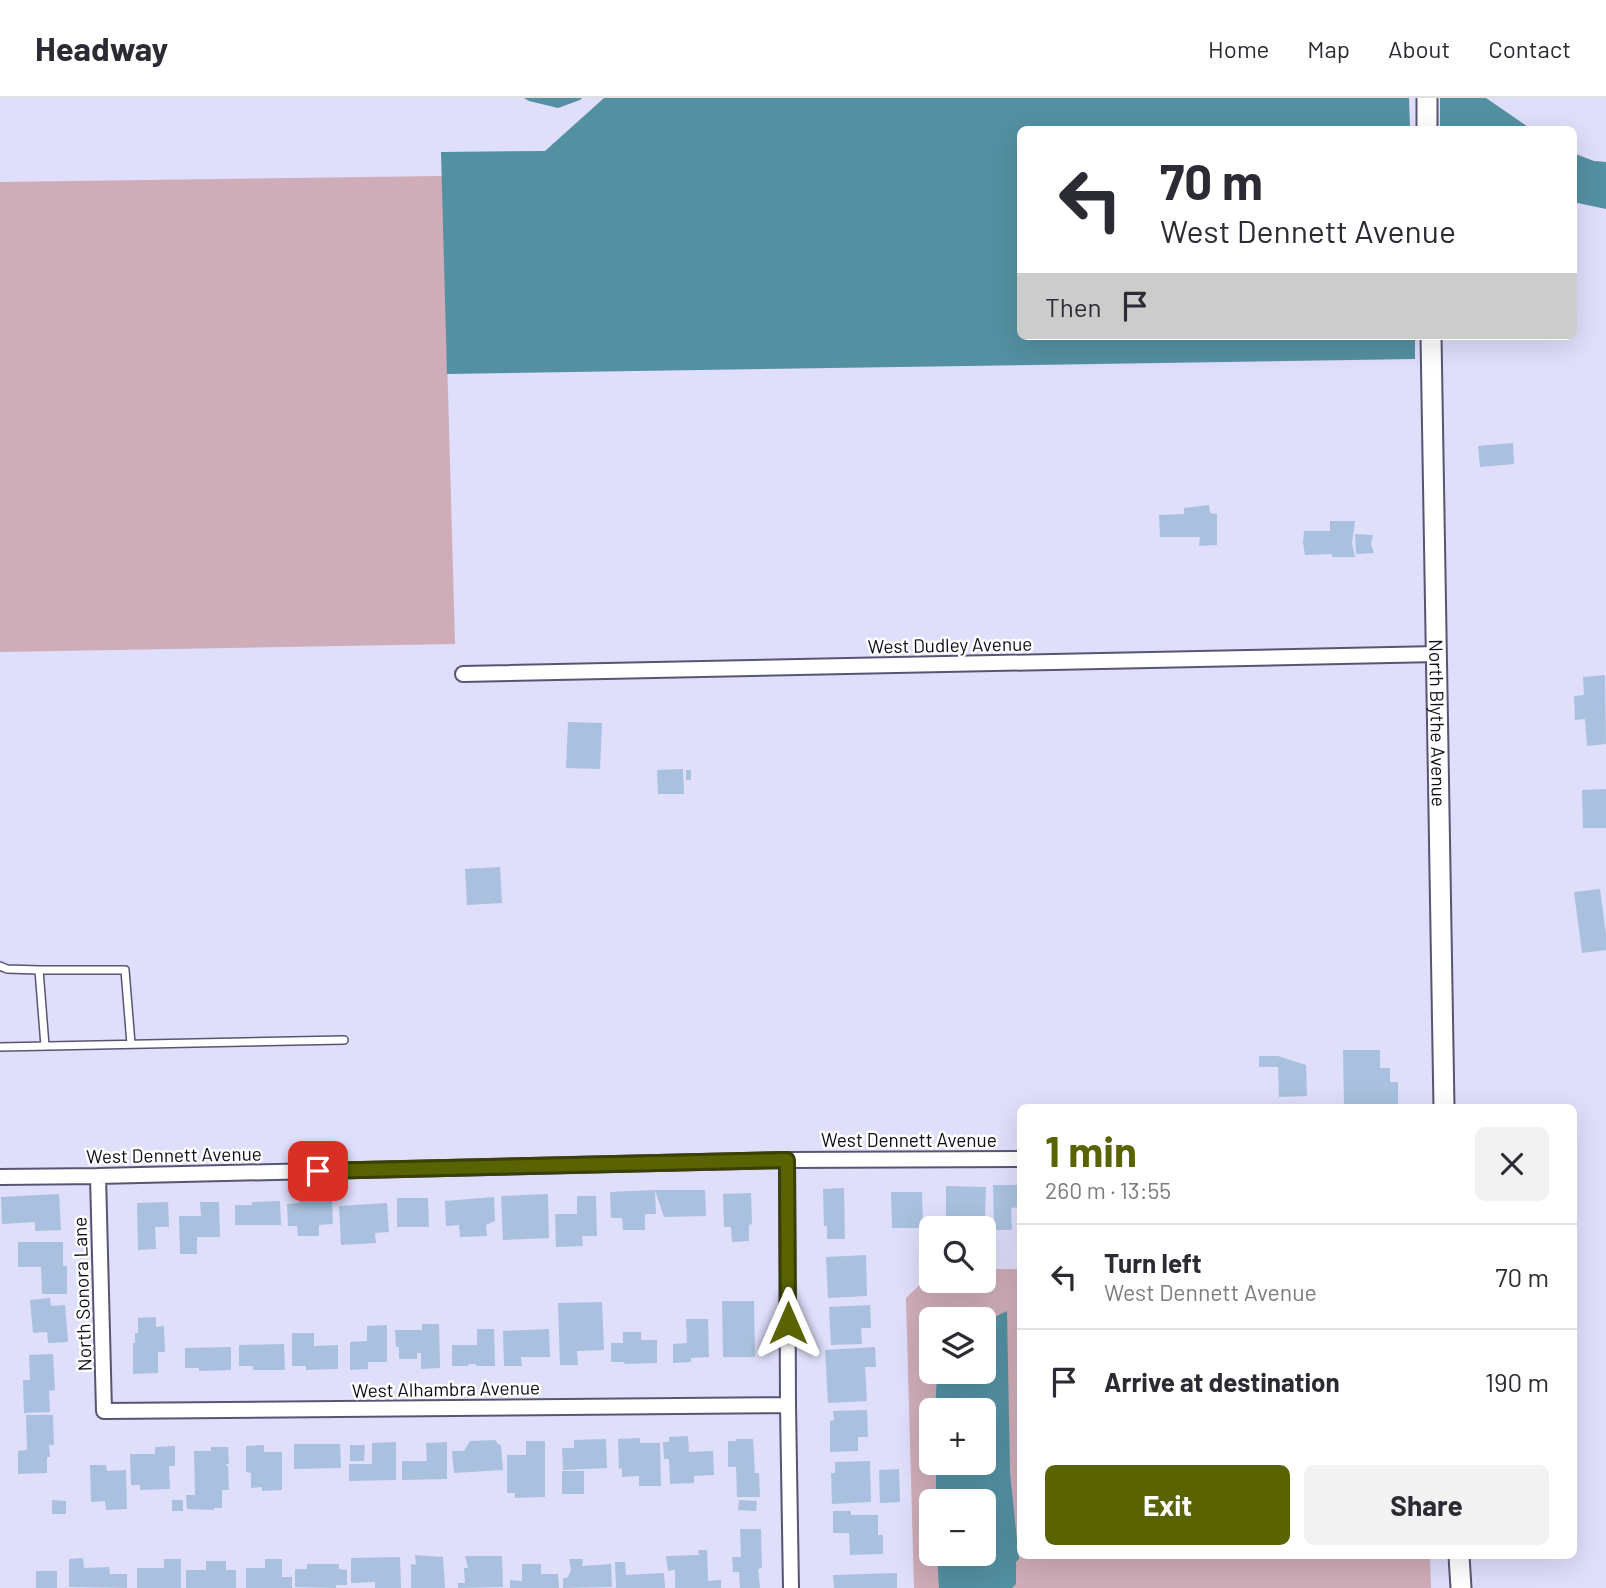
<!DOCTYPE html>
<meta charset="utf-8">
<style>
body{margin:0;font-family:Barlow,sans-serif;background:#f2f2f3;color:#2b2b33;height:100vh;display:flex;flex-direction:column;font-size:26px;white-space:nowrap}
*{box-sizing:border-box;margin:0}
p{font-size:23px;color:#7c7c81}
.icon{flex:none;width:38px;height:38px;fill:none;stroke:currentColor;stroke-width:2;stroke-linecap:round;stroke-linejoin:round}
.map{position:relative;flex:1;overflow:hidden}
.details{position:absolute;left:1017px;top:1006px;width:560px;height:455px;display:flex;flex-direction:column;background:#fff;border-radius:10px;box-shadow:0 7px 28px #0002}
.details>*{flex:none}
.banner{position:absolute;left:1017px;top:28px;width:560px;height:214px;border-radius:10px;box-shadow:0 7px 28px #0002;background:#fff;color:#2b2b33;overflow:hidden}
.tools{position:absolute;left:919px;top:1118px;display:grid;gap:14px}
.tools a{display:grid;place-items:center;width:77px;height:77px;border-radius:10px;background:#fff;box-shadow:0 7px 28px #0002;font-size:35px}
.pin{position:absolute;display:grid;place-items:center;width:60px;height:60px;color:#fff;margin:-30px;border-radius:14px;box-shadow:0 4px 10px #0006}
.me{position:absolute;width:77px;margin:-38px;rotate:0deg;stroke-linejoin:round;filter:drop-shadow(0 0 5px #0008)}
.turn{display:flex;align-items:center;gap:24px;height:147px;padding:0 28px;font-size:32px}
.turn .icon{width:91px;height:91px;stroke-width:2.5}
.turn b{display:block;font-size:49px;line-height:60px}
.then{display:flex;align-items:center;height:66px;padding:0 28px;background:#0003;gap:14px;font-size:26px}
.round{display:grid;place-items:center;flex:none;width:74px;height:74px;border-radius:10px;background:#f2f2f3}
.headline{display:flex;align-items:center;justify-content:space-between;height:119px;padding:0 28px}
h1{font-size:42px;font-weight:700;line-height:52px;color:#5a6302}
.action{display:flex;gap:14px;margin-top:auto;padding:14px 28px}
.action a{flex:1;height:80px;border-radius:10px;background:#5a6302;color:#fff;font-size:28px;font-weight:700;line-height:80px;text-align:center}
.action a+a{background:#f2f2f3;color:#2b2b33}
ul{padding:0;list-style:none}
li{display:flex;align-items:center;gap:21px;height:105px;padding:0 28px;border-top:2px solid #e1e1e2}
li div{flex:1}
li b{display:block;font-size:26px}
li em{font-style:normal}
header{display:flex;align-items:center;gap:42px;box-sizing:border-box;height:98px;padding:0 35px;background:#fff;border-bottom:2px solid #e1e1e2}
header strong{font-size:33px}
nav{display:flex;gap:38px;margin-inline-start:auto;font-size:24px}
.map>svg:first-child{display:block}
</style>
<header>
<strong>Headway</strong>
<nav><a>Home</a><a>Map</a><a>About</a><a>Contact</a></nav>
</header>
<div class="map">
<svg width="1606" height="1490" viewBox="0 0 1606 1490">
<rect width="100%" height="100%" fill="#dfdefb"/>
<path fill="#ceacb8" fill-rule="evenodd" d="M442 78 455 546 0 554V84Z
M984 1171H1020V1458H1430L1431 1490H914L906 1200 931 1176V1183H984ZM931 1222H984V1274H931ZM931 1312H984V1365H931ZM931 1404H984V1456H931Z"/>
<path fill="#5390a2" d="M524 0H582L580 2 558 10 529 3Z
M604 0H1409L1410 31 1020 32V238H1415V261L447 276 441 54 545 53Z
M1440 0H1486L1531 31H1440Z
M1573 55 1594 63 1606 64V111L1573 104Z
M1007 1213 1010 1375 1019 1461 1016 1464V1486L1012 1490H939L937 1456H984V1404L936 1403V1365H984V1312H935L937 1278 941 1274H984V1224Z"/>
<path fill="#a9c1de" d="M1513 345 1514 366 1480 369 1478 348Z
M1209 407 1210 415 1217 416V447L1199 448 1200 439H1160L1159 417 1184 416V410Z
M1330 423H1355L1352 445 1355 459H1333L1331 456 1305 457 1303 445 1304 433H1330Z
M1355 436 1373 437 1371 446 1374 455 1356 456Z
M1605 577 1606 646 1587 648 1585 621 1575 622 1574 598 1584 597 1583 579Z
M568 624 602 625 600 671 566 670Z
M683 671 684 696H658L657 672Z
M686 672H691V682H686Z
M1606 691V730H1583L1582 692Z
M500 769 502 805 467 807 465 771Z
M1600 791 1606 836V852L1582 855 1574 794Z
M1343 952H1380V970H1390V984H1398V1006L1344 1007Z
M1259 958H1278L1306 967 1307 998 1279 999 1278 969H1259Z
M993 1087H1020V1109L1011 1110 1012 1132H994Z
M946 1088 986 1089 985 1119 946 1118Z
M844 1090 845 1141H827V1128H824L823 1091Z
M655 1092H705L706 1118 664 1119Z
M655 1092 656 1116H645V1132H623L622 1120H611L610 1094Z
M891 1094H922L923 1130H892Z
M751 1095 752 1126 749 1127V1143L732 1144 731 1129H724L723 1096Z
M59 1096 61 1132 35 1133V1124L2 1126 1 1099Z
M548 1096 549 1140 503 1142 501 1098Z
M577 1098H596L597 1138H582L583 1148 556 1149 555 1116H577Z
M494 1099 495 1123 486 1127 487 1138 460 1139 459 1127 446 1128 445 1103Z
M397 1100H428L429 1129H397Z
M332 1102 333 1126 319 1127V1138H298L297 1128H288L287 1106 300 1105V1103Z
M280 1103 281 1127H235V1107H252V1104Z
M168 1104 169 1129H155L156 1151 138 1152 137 1105Z
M200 1104H219L220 1139H197V1156H180L179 1118H201Z
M387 1105 389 1134 375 1135 376 1145 341 1147 339 1108Z
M18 1144H63V1168H67V1196H42L41 1169H18Z
M866 1157 867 1198 828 1200 826 1159Z
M50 1200 51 1208 65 1207 68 1244 48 1245 47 1234 33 1235 30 1202Z
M722 1203H754L755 1259H723Z
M602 1204 604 1252 577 1253 578 1267H560L558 1205Z
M870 1207 871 1230H861L862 1246 831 1247 829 1209Z
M156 1219V1229L164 1228 165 1254H158V1275L133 1276V1245H135V1235H138V1220Z
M686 1221H708L709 1259 691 1260V1264L673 1265V1246L687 1245Z
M422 1226H439L440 1270 421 1271V1255H417V1261H399V1249H396L395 1232H422Z
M387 1227V1264H368V1271L350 1272V1244L367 1243V1228Z
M477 1231H494L495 1268H476V1266H469L468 1268H452V1247H477Z
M549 1231 550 1259H521L522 1268H504L503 1233Z
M623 1234H641V1242H657V1265L625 1266 624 1264H611V1245H623Z
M292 1235H314V1248L338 1247V1271L306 1272V1268H292Z
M284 1246 285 1272H253V1268H239V1247Z
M231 1249V1272L199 1273V1270H185V1250Z
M875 1249 876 1269H865L867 1303 828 1305 825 1252Z
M53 1256 55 1292 49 1293 50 1314 24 1315 23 1282H30L29 1257Z
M867 1312 868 1339H858V1353L830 1354V1323L834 1322 833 1313Z
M26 1317H53L54 1347H49L50 1359H47V1375L18 1376V1353L27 1352Z
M688 1338 689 1354 713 1353 714 1377 694 1378V1385L670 1386 669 1361H664L663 1344H669V1339Z
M640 1340V1345H660L661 1388H639V1378L622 1379V1370L619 1371 618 1341Z
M606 1341 607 1370 563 1372 562 1350H574V1342Z
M736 1341H753L755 1375H759L760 1399H737L736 1369H728V1343H736Z
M495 1342 498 1346 501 1347 503 1372 454 1375 452 1353H464L470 1343Z
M526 1343H545V1399L515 1400V1395H507V1357H526Z
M396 1344V1382L349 1383V1366H372V1345Z
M447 1344V1381L402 1382V1363H427L426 1345Z
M294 1346H340L341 1370 294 1371Z
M264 1347V1354H282V1392L262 1393V1389L251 1390V1375L246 1374V1348Z
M350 1347H365L364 1363H350Z
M175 1348V1368H169L170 1391 140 1392V1387H131L130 1356H155V1349Z
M211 1349H228L229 1366H226V1368H228L229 1392H222V1410H214V1412L187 1411 186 1397H195L194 1353H211Z
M870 1363 871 1404 832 1406 831 1375H835V1364Z
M90 1367H106L107 1373 126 1372 127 1411 106 1412 105 1403 91 1404Z
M899 1371 900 1404 880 1405 879 1372Z
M562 1373H584V1396H562Z
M52 1402 66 1403V1416H52Z
M172 1402H183V1413H172Z
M739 1402 757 1403 756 1413 738 1412Z
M833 1413H851V1417H878V1437H883V1456L850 1457 849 1435H833Z
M740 1431H761L762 1470 758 1471 760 1490H740L739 1474H733L732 1459H741Z
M698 1452H707L708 1483 721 1482V1490H675V1472L668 1473 666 1458 699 1457Z
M415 1457 443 1459 445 1490H411V1466L416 1467Z
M465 1458H502L503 1489 458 1490V1485H465L464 1470H468Z
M400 1459 401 1490H375V1484L351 1485V1460Z
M83 1460 84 1470 109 1469 110 1476H127V1490L69 1489V1461Z
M164 1461H181V1490H137V1470H164Z
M265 1461H282V1479H292V1490H246V1470H265Z
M569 1461H583L582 1468 611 1466 612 1489 563 1490V1480H567L571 1473Z
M206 1463H226V1472H236V1490H186V1472H206Z
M615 1464H625L626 1477 664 1475 665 1490H616Z
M307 1466H339V1471L347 1472V1487H336V1490L295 1489V1471H307Z
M522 1466H541V1476H558L559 1490H510V1482L522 1483Z
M36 1473H57V1490H36Z
M897 1475V1490H834L833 1477Z"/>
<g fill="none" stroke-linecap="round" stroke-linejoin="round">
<g stroke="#575573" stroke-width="10">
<path id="service" d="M0 868 7 871 39 872
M45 948 39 872H125L131 946
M0 949 344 942"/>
</g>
<g stroke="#575573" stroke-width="18">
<path id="minor" d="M463 576 1438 556
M787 1062 788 1307 791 1490
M98 1078 104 1313 788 1307
M0 1079 98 1078 787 1062 1020 1061"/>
</g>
<g stroke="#575573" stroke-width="23">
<g id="tertiary">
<path d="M1427 0V32"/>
<path id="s1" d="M1431 238 1444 1010"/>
<path d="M1459 1458 1461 1490"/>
</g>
</g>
<use href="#service" stroke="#fff" stroke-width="7"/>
<use href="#minor" stroke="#fff" stroke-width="14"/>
<use href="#tertiary" stroke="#fff" stroke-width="19"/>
</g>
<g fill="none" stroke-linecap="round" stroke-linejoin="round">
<g stroke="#3a4001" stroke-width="18">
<path id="route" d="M318 1073 787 1062 788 1225"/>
</g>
<use href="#route" stroke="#5a6302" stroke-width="12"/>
</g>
<g text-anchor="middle" stroke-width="5" stroke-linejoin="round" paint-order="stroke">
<g font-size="19" fill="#0d0c17" stroke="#fff">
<text transform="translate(950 547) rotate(-1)" y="7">West Dudley Avenue</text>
<text dy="7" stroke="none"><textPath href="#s1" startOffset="387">North Blythe Avenue</textPath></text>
<text x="909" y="1049">West Dennett Avenue</text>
<text transform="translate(174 1057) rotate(-1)" y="7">West Dennett Avenue</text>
<text transform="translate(82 1196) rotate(-92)" y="7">North Sonora Lane</text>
<text transform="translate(446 1291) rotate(-1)" y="7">West Alhambra Avenue</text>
</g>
</g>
</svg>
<div class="tools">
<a><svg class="icon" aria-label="search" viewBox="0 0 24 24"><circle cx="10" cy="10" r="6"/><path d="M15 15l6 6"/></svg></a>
<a><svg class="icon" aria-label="layers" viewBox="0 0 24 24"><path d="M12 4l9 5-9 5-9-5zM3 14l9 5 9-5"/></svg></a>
<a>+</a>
<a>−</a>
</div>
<div class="pin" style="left:318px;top:1073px;background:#d93025"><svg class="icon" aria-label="arrive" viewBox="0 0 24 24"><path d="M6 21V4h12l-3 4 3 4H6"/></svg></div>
<svg class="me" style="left:788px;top:1225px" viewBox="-20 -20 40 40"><path d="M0-17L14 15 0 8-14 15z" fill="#5a6302" stroke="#fff" stroke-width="4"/></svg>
<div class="banner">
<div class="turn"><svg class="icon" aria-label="left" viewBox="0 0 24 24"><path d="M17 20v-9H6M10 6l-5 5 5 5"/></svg><div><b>70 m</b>West Dennett Avenue</div></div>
<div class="then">Then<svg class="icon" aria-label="arrive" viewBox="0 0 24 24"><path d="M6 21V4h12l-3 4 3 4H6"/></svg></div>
</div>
<section class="details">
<div class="headline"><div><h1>1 min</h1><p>260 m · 13:55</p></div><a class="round"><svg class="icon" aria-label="close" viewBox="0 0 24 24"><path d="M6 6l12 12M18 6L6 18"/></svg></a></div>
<ul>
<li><svg class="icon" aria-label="left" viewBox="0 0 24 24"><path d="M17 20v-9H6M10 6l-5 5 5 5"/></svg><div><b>Turn left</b><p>West Dennett Avenue</p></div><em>70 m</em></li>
<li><svg class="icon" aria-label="arrive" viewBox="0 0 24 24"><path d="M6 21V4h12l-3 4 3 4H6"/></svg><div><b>Arrive at destination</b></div><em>190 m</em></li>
</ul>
<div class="action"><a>Exit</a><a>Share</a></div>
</section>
</div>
